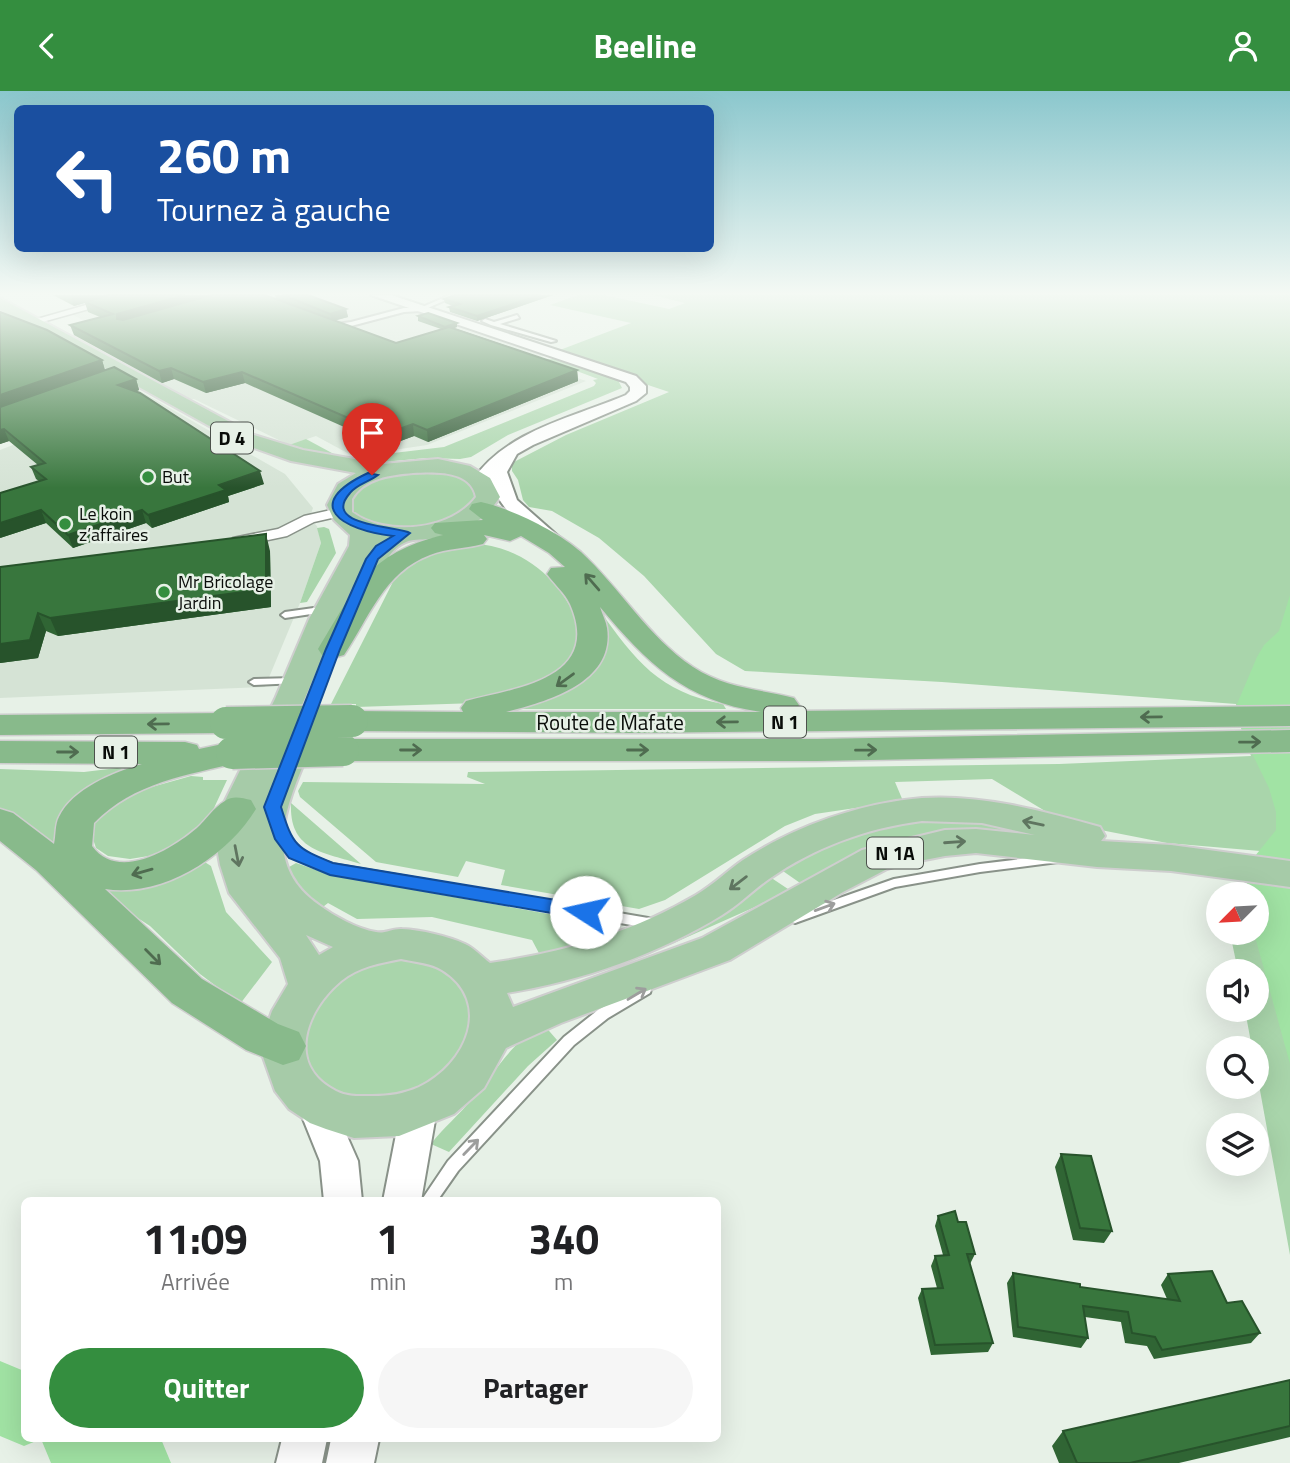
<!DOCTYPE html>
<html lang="fr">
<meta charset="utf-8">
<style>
body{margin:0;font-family:"Titillium Web",sans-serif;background:#f6f6f6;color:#202124;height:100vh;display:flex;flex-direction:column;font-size:26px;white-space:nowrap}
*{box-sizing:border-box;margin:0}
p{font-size:23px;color:#757577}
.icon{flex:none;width:38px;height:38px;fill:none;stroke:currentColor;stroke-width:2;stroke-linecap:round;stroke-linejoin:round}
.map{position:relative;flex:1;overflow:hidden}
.sheet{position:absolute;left:21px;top:1106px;width:700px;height:245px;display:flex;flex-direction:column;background:#fff;border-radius:10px;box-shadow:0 7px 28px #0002}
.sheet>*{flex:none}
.guide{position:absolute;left:14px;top:14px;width:700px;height:147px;border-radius:10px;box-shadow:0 7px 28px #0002;background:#1a4fa0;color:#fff;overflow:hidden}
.needle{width:46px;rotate:246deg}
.controls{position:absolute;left:1206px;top:791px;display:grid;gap:14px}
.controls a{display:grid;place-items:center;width:63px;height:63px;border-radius:50%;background:#fff;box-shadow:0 7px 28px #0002;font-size:35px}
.pin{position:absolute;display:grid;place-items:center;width:60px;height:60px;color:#fff;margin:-72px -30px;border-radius:50% 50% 50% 0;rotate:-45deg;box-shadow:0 0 7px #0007}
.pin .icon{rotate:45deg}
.me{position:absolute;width:77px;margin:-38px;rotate:280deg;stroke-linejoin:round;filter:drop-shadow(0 0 5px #0008)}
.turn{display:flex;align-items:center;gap:24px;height:147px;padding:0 28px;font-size:32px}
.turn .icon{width:91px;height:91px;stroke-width:2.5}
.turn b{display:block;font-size:49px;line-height:60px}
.eta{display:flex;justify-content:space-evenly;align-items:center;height:119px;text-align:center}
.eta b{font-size:42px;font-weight:700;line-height:49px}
.action{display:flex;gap:14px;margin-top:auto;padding:14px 28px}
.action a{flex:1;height:80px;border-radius:42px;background:#348e3f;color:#fff;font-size:28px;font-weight:700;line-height:80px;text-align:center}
.action a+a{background:#f6f6f6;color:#202124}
header{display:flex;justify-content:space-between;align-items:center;height:91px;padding:0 28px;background:#348e3f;color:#fff;font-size:32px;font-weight:700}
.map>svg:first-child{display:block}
</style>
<header><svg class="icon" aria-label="back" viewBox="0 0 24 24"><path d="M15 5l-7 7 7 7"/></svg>Beeline<svg class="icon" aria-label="person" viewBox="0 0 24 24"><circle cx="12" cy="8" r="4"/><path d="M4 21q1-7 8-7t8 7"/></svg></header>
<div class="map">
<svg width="1290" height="1372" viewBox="0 0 1290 1372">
<rect width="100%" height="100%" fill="#e7f1e7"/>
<path fill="#d5e3d5" d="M53 204H366L552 262 528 270 586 290 427 354 353 365 316 345 289 354 194 308 185 309 70 245 114 233 93 234 69 222 84 217Z
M112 284 285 383 313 417 309 428 317 435 321 452 300 512 265 596 0 607V359L111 316Z"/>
<path fill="#a9d5ab" d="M578 204H604L669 218 685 212 653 204H1290V1164L1257 983 1256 957H1252L1245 919H1256V880H1238L1230 842H1256V803H1245L1251 770 1260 760 1167 752 1065 732 992 688 895 691 903 710 815 723 785 735 665 809 639 818 501 794 505 779 466 770 458 786 376 771 300 706 298 700 303 691 485 693 467 686 468 681 1059 673 1251 665 1238 629 1236 613 942 591 745 580 716 563 644 485 599 447 552 420 529 416 523 409 518 389 512 380V372L566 344 669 301 552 262 631 232 550 214Z
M545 268H558L618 289 622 297 508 344 471 366 460 368 426 367 383 371 343 368 310 362 289 354 306 348 343 368 444 356 594 295 596 292 593 289 598 288Z
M426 378 462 385 479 402 477 412 452 429 409 439 368 434 346 418 353 398 385 383Z
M324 436 329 438 336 462 307 511 300 512 321 452 317 437Z
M471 452C526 456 563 490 582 541L573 565 550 586 477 612 356 616V613H331L400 477 425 465Z
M600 520C635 569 659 601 723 613L726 618H522L521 615 558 601Z
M117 677 137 680 57 758 0 718V678L84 681Z
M191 685 203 686V689H227L208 730 161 763 130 768 108 765 96 757 91 742 95 727 134 701Z
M291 712 361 773C323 761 289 760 291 712Z
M934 723 1027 738 1026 750 979 744 803 794 780 778 855 739Z
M200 768 211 775 226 821 272 871 240 913 200 883 150 835 87 794Z
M296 772 331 784 605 833 602 842 583 853 541 866 532 849 432 826 357 828 328 812 319 819 292 795 284 779Z
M770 786 791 800 667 855 664 851Z
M398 865 426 868 466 894 475 937 450 982 396 1011 338 1009 300 975 302 925 341 883Z
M543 933 557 949 528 975 449 1061 431 1053C444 1036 459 1024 472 1008 499 977 507 956 543 933Z"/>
<path fill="#a1e3a4" d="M1290 504V973L1254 842H1256V803H1245L1251 770 1276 739V721L1269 697 1244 646 1237 613 1257 566 1264 554 1279 540Z"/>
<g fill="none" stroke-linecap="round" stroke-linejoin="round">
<path fill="#a1e3a4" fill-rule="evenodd" d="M0 1270 24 1280V1348H161L171 1372H51L41 1348 24 1355 0 1345Z"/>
<g stroke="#899289" stroke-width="4">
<path id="service" d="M450 204H457L421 220 404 221 351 235 333 236 330 234 351 231 404 217H420Z
M517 224 519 227 500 233 556 250 551 251 491 234 482 230 485 228 494 231Z
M328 515 331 516V520L285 527 281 524 285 521Z
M295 587 298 588 300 590 298 592 254 594 249 591 254 588Z
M278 731 282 732C295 758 305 763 332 773L654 828 658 830 660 833 658 836 654 838 330 781C304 773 283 762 272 735Z
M1054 764 1058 765 1060 768 1058 771 980 781 895 796 795 832 791 830 789 827 791 824 894 788 980 773Z
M645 893 650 894 651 898 650 902 608 927 574 954 458 1080 437 1110H421L448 1070 564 946 598 919Z
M361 1348H379L374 1372H356Z"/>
</g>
<g stroke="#899289" stroke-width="3">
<path id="minor" d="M121 204H139L28 235 23 232Z
M340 417 347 421 345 424 314 431 287 445 239 455 231 450 233 447 278 438 304 425Z"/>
</g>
<g stroke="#899289" stroke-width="4">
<path id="tertiary" d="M371 204H391L636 285 646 295V302L636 310 533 354 517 363 507 381 517 409 559 446 562 450 559 454H545C524 435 498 418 491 389L487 394 481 395 472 390C507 339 572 327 626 304L630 300V296L626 291Z
M315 997 328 1002 358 1070 362 1110H324L320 1070 297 1013 302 1002Z
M419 1002 432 1007 437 1018 421 1110H383L401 1018 406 1007Z
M282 1348H327L322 1372H276Z
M331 1348H376L372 1372H326Z"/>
</g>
<g stroke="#cecece" stroke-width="4">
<path id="primary" d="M0 207 254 344 303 359 383 373 438 368 470 375 490 387 500 406C480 435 462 441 428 448 421 449 412 448 406 451 386 459 382 482 371 498L362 500 352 497 296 628 303 626 314 629 319 636C296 696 251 767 319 814 334 825 357 838 376 841 384 843 394 837 402 838 421 839 448 845 465 853 474 857 482 866 490 872 562 862 633 841 696 804 713 794 727 780 743 769 795 735 860 712 922 707 982 703 1043 720 1100 736L1105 745 1101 750 1171 754 1290 770V796L1171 780 1097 776 976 762 945 765 904 773 887 778 843 801 730 869 561 932 506 957 484 997 454 1023 399 1045 354 1047 326 1038 310 1032 289 1018 275 1000 263 966 264 943 272 920 288 893 280 867 229 802 220 774 216 751 221 718 275 608 309 528 349 455 350 444 334 429 327 414 338 393 356 382 291 370 240 352 0 219ZM413 382C435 381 471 379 476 406 451 440 385 446 352 421V408C364 387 391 384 413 382ZM922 730 982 732 1035 744 976 738 945 739 862 759 702 847 513 916 507 902C581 890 659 863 722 824 739 814 753 799 769 788 815 756 867 737 922 730ZM306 844 333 856 319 864ZM401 868C414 871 432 872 442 879 494 911 466 974 419 996 403 1003 390 1005 372 1005 360 1005 347 1006 336 1000 285 974 306 919 341 890 358 876 380 872 401 868Z"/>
</g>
<g stroke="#cecece" stroke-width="3">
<path id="trunk" d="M481 411C512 418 557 440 581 461 620 497 648 546 693 576 725 597 758 598 794 607L799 614 795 620 1290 615V635L633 642 352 640 340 637 336 630 340 623 352 620 463 621 461 617 466 610C516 597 603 588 570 513 565 502 554 493 547 483L551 477 565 476 549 462 521 445 510 450 484 444 487 448 483 453C466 458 447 457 430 464 384 481 369 527 344 564L333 567 322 564 318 558C356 496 367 463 443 444L435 442 431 437 435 432 483 429 469 418 472 413ZM600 516C647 572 685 610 761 621H506C546 611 615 592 607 537 606 530 602 523 600 516Z
M226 622 238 625 242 632 238 639 226 642 0 644V624Z
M1290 639V661L817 670H343L331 667 326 659 331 651 343 648H817Z
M0 650 185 651 197 654 199 658 232 651 244 654 249 662 244 670C190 684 135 690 94 732L92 755C118 791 171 759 197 737 206 729 214 716 225 710 233 704 242 707 251 709L256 718C227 766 162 807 105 798L202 888 278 933 299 941 306 955 299 969 283 974 246 959 172 912 36 779 0 750V718L13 722 54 753C56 744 55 733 59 726 72 698 114 681 142 673L0 672Z"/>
</g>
<use href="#service" fill="#fff" fill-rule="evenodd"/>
<use href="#minor" fill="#fff" fill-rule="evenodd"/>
<use href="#tertiary" fill="#fff" fill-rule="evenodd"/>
<use href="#primary" fill="#a6cba8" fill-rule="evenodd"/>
<use href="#trunk" fill="#88ba8b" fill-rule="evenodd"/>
<g stroke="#cecece" stroke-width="35" stroke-linecap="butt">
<path id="trunk-bridge" d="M226 632 352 630
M232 662 343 659"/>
</g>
<use href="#trunk-bridge" stroke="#88ba8b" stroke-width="32"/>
</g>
<path fill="#306534" d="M53 204H265L276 208 275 204H308L346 218 348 226 334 230 396 252 441 238 418 230V225L457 232V236L454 237 577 279 578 290 428 351 414 345 387 355 245 292 206 302 174 288 162 292 74 244 70 234 100 226 88 221 85 212 74 215Z
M455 204H553L477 230 450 221 449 216 453 215 445 212 444 208Z
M0 221 102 269 105 279 136 288 139 299 135 301 264 393 228 405 229 411 152 437 146 432 73 457 46 432 0 447 39 390 36 388 31 376 38 374 9 350 0 353Z
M270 460 271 516 58 545 46 540 38 567 0 572V476Z
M1061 1063 1112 1140 1104 1152 1073 1149 1055 1076Z
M938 1125 958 1131 975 1163 970 1173 993 1252 988 1261 931 1264 918 1207 922 1198 937 1197 931 1175 935 1165 943 1164 935 1135Z
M1013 1182 1080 1196 1167 1208 1161 1194 1168 1183 1227 1212 1260 1242 1251 1252 1154 1268 1147 1255 1125 1252 1121 1231 1085 1226 1088 1247 1081 1257 1013 1246 1007 1192Z
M1290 1289V1346L1179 1372H1059L1052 1355 1063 1340Z"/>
<path fill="#27532b" d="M110 204 74 215 71 205Z
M185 204H223L120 233 117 228V223Z
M540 204H553L477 230V225Z
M346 218 348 226 331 230 330 223Z
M457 232V236L446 240 445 236Z
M102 269 105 280 0 317V304Z
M171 277 174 288 162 292 159 280Z
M577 279 578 290 428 351 427 339Z
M242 281 245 292 206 302 203 291Z
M136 288 139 299 122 305 118 294Z
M413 333 414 345 387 355 385 343Z
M4 338 9 350 0 353V339Z
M260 380 264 393 228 405 229 411 152 437 148 424 219 394Z
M41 419 46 432 0 447V432Z
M142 419 146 432 73 457 68 444Z
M266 443 270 460 271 516 58 545 50 527Z
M38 522 46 540 38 567 0 572V543Z"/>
<path fill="#38763d" stroke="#27532b" stroke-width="2" d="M108 204H185L117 223V228L123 229 211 204H265L396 252 449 236 577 279 427 339 413 333 385 343 242 281 203 291 171 277 159 280 70 234 113 223 85 211Z
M283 204H308L346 218 330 223Z
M455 204H540L477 225 449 216 460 213 444 208Z
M0 221 47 239 102 269 0 304Z
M428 222 457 232 445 236 418 225Z
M114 276 136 288 118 294 140 302 260 380 219 394 226 399 148 424 142 419 68 444 41 419 0 432V402L46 388 31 376 45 372 4 338 0 339V316Z
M266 443V498L50 527 38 522 30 549 0 553V476Z
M1061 1063 1091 1065 1112 1140 1080 1137Z
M955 1120 958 1131H966L975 1163H967L993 1252 935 1254 922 1198 943 1197 935 1165 949 1164 938 1125Z
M1212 1180 1227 1212 1242 1210 1260 1242 1162 1259 1155 1246 1132 1242 1128 1221 1083 1215 1088 1247 1018 1236 1013 1182 1080 1193V1196L1180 1210 1168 1183Z
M1290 1289V1335L1130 1372H1077L1063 1340Z"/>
<defs><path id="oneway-shaft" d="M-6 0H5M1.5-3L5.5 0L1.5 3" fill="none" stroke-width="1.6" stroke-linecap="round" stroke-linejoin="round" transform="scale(1.75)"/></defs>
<g stroke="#4f6c50">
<use href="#oneway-shaft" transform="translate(592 491) rotate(-131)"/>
<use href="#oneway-shaft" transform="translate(565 589) rotate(144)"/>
<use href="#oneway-shaft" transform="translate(1151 626) rotate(179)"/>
<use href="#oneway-shaft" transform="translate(727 631) rotate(179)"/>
<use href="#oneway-shaft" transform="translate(158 633) rotate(179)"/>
<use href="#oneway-shaft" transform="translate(1250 651) rotate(-1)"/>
<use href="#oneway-shaft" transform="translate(411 659)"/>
<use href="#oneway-shaft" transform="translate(638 659)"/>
<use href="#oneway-shaft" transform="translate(866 659) rotate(-1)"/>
<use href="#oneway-shaft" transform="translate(68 661)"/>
<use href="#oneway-shaft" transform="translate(142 781) rotate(164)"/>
<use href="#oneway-shaft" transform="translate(153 866) rotate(45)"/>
</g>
<g stroke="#5f7560">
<use href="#oneway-shaft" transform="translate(1033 732) rotate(-168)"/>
<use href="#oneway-shaft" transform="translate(955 751) rotate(-4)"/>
<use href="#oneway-shaft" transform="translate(237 765) rotate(79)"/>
<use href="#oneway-shaft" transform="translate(738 792) rotate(143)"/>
</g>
<g stroke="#9d9e9d">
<use href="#oneway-shaft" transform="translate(825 816) rotate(-20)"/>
<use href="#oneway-shaft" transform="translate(637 903) rotate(-31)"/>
<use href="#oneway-shaft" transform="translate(471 1056) rotate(-46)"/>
</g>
<linearGradient id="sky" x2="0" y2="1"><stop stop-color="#8bc7cd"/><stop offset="0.51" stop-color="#f4f9f4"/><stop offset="1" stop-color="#f4f9f4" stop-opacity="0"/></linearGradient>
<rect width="1290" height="397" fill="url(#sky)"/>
<path fill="#1a73e8" stroke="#114b97" stroke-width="2" d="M368 382 378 384C369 391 357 393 350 402 320 436 400 435 410 442L378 468 340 558 281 716C293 755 296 757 333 772L586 814 592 816 595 821 592 826 586 828 330 784 289 767 275 748 264 716 326 558 366 468 376 455 393 445C342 439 300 414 368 382Z"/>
<g fill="#348e3f" stroke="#e7f1e7" stroke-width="2.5">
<circle cx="148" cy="386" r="7"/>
<circle cx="65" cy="433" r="7"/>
<circle cx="164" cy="501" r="7"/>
</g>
<g text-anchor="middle" stroke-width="5" stroke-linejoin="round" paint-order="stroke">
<g font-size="18" fill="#090c09" stroke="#e7f1e7" text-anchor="start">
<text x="162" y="392">But</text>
<text x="79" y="429">Le koin<tspan x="79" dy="21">z’affaires</tspan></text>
<text x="178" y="497">Mr Bricolage<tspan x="178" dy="21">Jardin</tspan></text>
</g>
<g fill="#e7f1e7" stroke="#4c514c" stroke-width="2">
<rect x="211" y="331.5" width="42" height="31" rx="5"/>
<rect x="764" y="615.5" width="42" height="31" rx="5"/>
<rect x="95" y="645.5" width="42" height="31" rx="5"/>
<rect x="867" y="746.5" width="56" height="31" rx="5"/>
</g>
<g font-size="19" font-weight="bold" fill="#090c09">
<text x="232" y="354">D 4</text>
<text x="785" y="638">N 1</text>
<text x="116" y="668">N 1</text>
<text x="895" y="769">N 1A</text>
</g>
<g font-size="21" fill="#090c09" stroke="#e7f1e7">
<text x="610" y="639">Route de Mafate</text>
</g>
</g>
</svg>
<div class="controls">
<a><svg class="needle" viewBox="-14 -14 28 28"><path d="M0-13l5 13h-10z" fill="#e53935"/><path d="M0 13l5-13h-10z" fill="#757577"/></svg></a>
<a><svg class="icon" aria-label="sound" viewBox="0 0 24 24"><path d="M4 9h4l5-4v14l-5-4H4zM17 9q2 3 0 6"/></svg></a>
<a><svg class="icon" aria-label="search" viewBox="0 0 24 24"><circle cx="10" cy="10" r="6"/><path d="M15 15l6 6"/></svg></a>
<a><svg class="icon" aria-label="layers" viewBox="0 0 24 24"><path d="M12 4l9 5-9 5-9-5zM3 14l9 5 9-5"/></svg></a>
</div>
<div class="pin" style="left:372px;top:384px;background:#d93025"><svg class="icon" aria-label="arrive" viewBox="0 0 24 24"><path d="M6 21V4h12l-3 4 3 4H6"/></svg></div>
<svg class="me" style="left:586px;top:821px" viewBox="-20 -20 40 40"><circle r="19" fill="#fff"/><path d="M0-13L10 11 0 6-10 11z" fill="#1a73e8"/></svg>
<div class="guide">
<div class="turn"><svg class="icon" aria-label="left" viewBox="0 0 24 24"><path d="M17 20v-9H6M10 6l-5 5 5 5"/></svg><div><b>260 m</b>Tournez à gauche</div></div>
</div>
<section class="sheet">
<div class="eta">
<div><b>11:09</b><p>Arrivée</p></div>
<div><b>1</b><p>min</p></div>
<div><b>340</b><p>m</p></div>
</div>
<div class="action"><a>Quitter</a><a>Partager</a></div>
</section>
</div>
